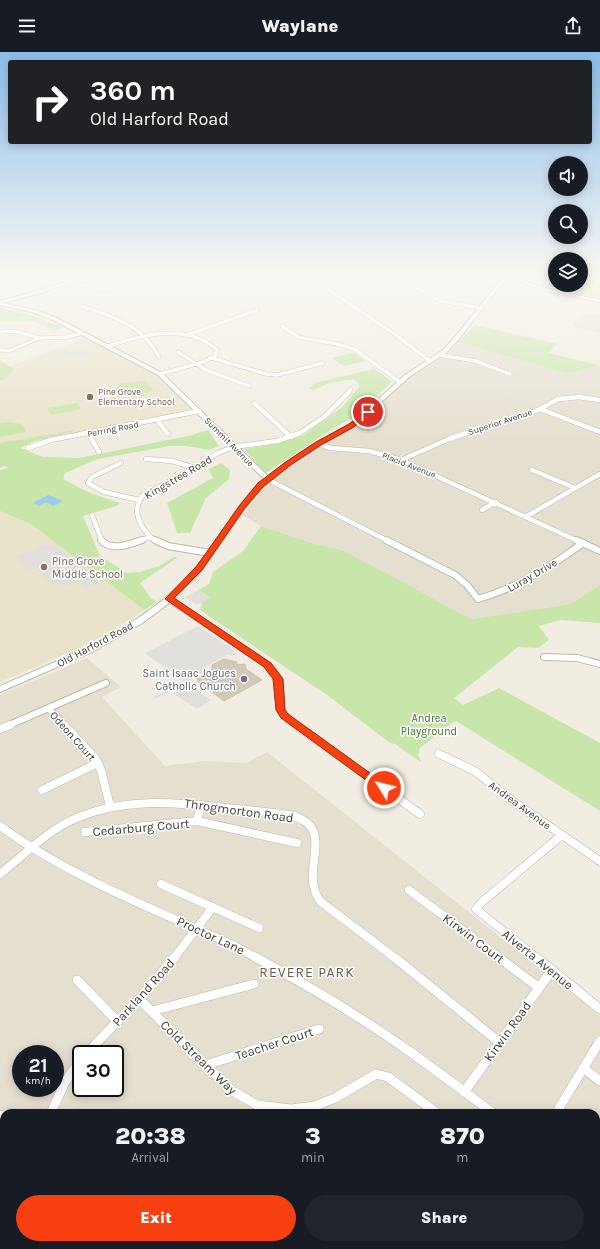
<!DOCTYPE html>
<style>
body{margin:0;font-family:Karla,sans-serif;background:#20242c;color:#f1f3f6;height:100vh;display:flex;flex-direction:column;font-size:15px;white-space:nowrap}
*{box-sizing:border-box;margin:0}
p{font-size:13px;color:#9ea1a6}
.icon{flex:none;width:22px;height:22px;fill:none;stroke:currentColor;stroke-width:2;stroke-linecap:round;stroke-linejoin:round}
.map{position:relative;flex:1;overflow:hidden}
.details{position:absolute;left:0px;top:1057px;width:600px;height:140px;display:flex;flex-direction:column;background:#171b24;border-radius:12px 12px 0 0;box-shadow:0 2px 10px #0003}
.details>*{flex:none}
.top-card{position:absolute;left:8px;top:8px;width:584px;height:84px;border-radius:4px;box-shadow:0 2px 10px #0003;background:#202124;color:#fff;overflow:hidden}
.buttons{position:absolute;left:548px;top:104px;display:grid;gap:8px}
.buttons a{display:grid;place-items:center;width:40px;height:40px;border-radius:50%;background:#171b24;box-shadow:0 2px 10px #0003;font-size:20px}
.speed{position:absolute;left:12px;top:993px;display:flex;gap:8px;font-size:20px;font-weight:700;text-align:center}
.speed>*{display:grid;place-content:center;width:52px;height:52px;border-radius:50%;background:#171b24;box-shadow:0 2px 10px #0003;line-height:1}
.speed small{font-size:10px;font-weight:400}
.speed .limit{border:2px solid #111;border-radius:6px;background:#fff;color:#111}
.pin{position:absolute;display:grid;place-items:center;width:34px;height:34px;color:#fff;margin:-17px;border:2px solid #fff;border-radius:50%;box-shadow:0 1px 4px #0007}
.me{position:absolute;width:44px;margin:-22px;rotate:306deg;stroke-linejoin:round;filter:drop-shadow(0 0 3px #0008)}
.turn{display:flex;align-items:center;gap:14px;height:84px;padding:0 16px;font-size:18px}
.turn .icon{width:52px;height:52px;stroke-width:2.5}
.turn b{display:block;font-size:28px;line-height:34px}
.eta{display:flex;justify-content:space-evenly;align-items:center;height:68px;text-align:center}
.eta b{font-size:24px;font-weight:800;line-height:28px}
.primary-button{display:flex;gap:8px;margin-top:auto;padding:8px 16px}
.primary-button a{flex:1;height:46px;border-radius:24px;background:#f83f12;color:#fff;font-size:16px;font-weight:800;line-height:46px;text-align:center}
.primary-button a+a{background:#20242c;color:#f1f3f6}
header{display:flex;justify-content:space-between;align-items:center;height:52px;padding:0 16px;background:#171b24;font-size:18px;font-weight:800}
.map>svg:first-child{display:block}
</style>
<header><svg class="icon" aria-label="menu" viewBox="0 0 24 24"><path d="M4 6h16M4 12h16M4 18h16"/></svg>Waylane<svg class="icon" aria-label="share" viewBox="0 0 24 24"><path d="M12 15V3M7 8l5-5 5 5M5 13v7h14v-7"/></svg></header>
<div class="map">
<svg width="600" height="1197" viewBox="0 0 600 1197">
<rect width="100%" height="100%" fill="#f1ede2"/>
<path fill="#e5dfd0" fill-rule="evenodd" d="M586 262H600V281L572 274Z
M458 290 568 322 600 313V533L571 552 471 567 345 499 312 491 261 474 243 463 260 441 276 425 354 374 409 324 439 307 452 298Z
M87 606 121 635 102 645 165 714 205 709 246 711 267 700 600 964V1197H0V643ZM21 1002H55V1036H21ZM81 1002H115V1036H81ZM4 1061H596V1193H4Z"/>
<path fill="#eae3cc" d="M86 286 138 312 159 325 192 357 189 359 0 396V319L52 298Z
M0 459 31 472 144 558 107 582 79 596 0 630Z"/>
<path fill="#c8e6aa" d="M581 223H600V246L553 236 568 237V233H581Z
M0 256 31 263 64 276 54 279 34 269H0Z
M475 273 558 292 548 301 599 313 568 322 458 290Z
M353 301 366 309 344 314 331 306Z
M0 309 14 317 6 327 0 329Z
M374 317 392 329 358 363 337 374 266 421 244 397 269 393 304 383 342 355 360 334 354 327 329 331 314 338 309 337 315 331Z
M140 329H145L153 338C144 343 123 347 116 337L118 332Z
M77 351 81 357 51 363 47 356Z
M10 370 21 372 25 377V380L0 385V371Z
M76 378C56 385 40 385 20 396L43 405 79 406 188 384 208 378 219 394 209 398 187 394H169L98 407 65 421 63 427 90 441 120 451 116 454 83 464 100 504 127 521 140 520 159 514 174 505H178L140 531 151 546 157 550 144 558 31 472 0 459V418L9 416 4 414 0 416V391Z
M221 411 230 418 229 427 206 446 190 481H177L167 451 213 426 209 417Z
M261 474 312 491 345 499 471 567 571 552 600 533V571L561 568 539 574 549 588 538 596 518 595 454 646 463 653 499 636 600 691V759L456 669 452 671 420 696 418 703 422 711 395 692 390 691 327 643 200 558 205 542 198 538 209 532 213 520 243 499Z"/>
<path fill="#e1dfdb" d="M64 297 89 299 84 304 59 302 60 301 57 300Z
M45 493 55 494 99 531 85 537 77 530 64 535 59 530 54 533 35 516 29 518 15 505Z
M198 538 211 546 197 553 185 545Z
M198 574 234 598 233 600 236 602 231 604 228 602 202 617 206 620 186 631 145 601Z
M178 632 184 636 190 633 211 648 197 657 174 642 179 639 176 636 155 647 153 645Z"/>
<path fill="#9dcaef" d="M48 443 63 449 54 454 46 450 39 454 33 451Z"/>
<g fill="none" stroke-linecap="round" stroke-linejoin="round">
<path stroke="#9dcaef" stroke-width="1" d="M0 225 8 223"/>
</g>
<path fill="#d2c9b8" stroke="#cdc1ab" d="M224 607 237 610V613L245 612 246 617 262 628 224 649 198 630 197 626 212 625V613Z"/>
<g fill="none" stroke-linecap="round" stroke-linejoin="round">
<g stroke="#bfb8a8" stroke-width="4.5">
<path id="minor-far4" d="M52 223C102 239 104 244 154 223
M220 223 238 235
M316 223 313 226 315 229 393 281 430 309
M392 223 441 249 481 256
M81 254C113 265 142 272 159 305
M282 274 298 285 337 292 354 297 400 330
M0 280 15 279 39 286 9 299 0 298
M190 282 257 258
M39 286 67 285 82 281
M108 294C144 283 186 270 217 298L215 304 203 310 160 322
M178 300 206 318 249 334
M439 303 476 309 510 322
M212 306 266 322 277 323 323 311
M348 341 351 337"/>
</g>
<g stroke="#bfb8a8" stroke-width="5.5">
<path id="minor-far3" d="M254 351 291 385
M540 357 600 380
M157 368 168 382
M88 381 99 400
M319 392 331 396 369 399 401 408 578 489
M28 396 51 388 199 359
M146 407 172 409 195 416
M401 408 449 387 481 376 515 367 540 357 558 347 579 345 600 348
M121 411 92 425 88 431 104 440 139 448
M532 418 575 436
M267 427 388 489
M482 458 496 450
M92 463 102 489
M527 464 600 422
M150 485C139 472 132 460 142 444L195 416 218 401 233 395 277 389 300 381 324 365 349 340
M139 489 150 485 157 489"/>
</g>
<g stroke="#bfb8a8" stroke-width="8">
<path id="minor-far2" d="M101 488C111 500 130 492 142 488
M155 488 168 494 210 501
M386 488 455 523 467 533 478 547C517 536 550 515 583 491
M576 488 600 499
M169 547 268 613C271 617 276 621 278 626 286 649 270 654 297 674
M544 605 577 606 600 612
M48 656 65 674
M7 674 106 631"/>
</g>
<g stroke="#bfb8a8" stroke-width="9">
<path id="minor-far1" d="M64 673 95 706 101 718 110 754
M296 673 420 762
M0 677 10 673
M439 702 475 719 511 748 600 809
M42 738 98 711
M197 769 201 753
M0 774C71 826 156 858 235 894L257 906
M85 780 197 769 297 791
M0 822C23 804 44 782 70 769 120 745 173 750 226 756 247 758 268 760 289 763 335 773 305 811 315 839 316 843 319 847 321 850L395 906
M161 832 259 876
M409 838 500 906
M174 906 213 855
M537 906 476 857 482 850 562 783"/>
</g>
<g stroke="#bfb8a8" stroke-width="10">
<path id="minor" d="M255 905C288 923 321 941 353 962 402 992 447 1027 493 1061
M394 905 499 990
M498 905 538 935
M536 905 600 957
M77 928 117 969
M139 947 231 1038 257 1053 291 1057 315 1054 335 1046 376 1022 388 1025 437 1061
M152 959 254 932
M86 1002 139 947 175 905
M206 1013 319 977
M583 1016 600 1029
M464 1040 552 918
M559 1056 600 989
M51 1061 65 1030 81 1007
M0 1063 4 1064
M0 1091 4 1092
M0 1123 4 1124
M596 1168 600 1171
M34 1193V1197
M172 1193 177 1197
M215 1193 219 1197
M264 1193 267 1197
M501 1193 506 1197"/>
</g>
<g stroke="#bfb8a8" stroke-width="2">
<path id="tertiary" d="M88 223H93L41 241 2 251 35 258 57 266 162 321 268 424 280 415 317 391 353 370 405 323 443 298 455 285 504 224 503 223H509L545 236 600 248V250L542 238 507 225 459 287 447 300 409 325 357 372 321 393 284 417 263 434 245 455 202 518 172 549 141 572 94 599 0 640V634C57 609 117 586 165 546 176 537 186 526 195 516 220 489 235 451 264 427L158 323 53 268 32 260 0 253V249L37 239Z"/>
</g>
<use href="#minor-far4" stroke="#fff" stroke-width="3.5"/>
<use href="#minor-far3" stroke="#fff" stroke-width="4.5"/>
<use href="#minor-far2" stroke="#fff" stroke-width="6"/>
<use href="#minor-far1" stroke="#fff" stroke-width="8"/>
<use href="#minor" stroke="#fff" stroke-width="9"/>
<use href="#tertiary" fill="#fff" fill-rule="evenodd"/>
</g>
<linearGradient id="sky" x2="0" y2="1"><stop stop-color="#8abdeb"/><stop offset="0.57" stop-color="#f9f7f2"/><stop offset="1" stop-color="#f9f7f2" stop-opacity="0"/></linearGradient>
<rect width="600" height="390" fill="url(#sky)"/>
<path fill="#f83f12" stroke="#a1290c" d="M366 359 371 360 354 375 321 393 292 412 263 435 245 456 202 518 174 546 271 611 283 627 285 658 288 662 388 734 390 736 388 739H381L281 666 276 658 273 627 264 615 165 547 196 515 240 453 258 431 287 409 316 390 349 372Z"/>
<g fill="#8d6e63" stroke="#fff" stroke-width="1.5">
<circle cx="90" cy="345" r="4"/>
<circle cx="44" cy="515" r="4"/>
</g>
<circle fill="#6b7280" stroke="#fff" stroke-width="1.5" cx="244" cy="627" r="4"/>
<g text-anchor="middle" stroke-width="3" stroke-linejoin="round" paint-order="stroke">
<g font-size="9" fill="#785e54" stroke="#fff" text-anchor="start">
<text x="98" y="343">Pine Grove<tspan x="98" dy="10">Elementary School</tspan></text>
</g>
<g font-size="9" fill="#423d33" stroke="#fff">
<text transform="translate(500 370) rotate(-18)" y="3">Superior Avenue</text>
<text transform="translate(113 377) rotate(-11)" y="3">Perring Road</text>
<text transform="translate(229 390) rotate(45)" y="3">Summit Avenue</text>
<text transform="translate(409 413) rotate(21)" y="3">Placid Avenue</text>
</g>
<g font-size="11" fill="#423d33" stroke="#fff">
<text transform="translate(178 425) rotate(-30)" y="4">Kingstree Road</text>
<text transform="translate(532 523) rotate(-30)" y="4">Luray Drive</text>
<text transform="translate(95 592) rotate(-28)" y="4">Old Harford Road</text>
<text transform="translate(73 684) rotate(48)" y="4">Odeon Court</text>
<text transform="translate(520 753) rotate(36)" y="4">Andrea Avenue</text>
</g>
<g font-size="11" fill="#785e54" stroke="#fff" text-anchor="start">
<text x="52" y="513">Pine Grove<tspan x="52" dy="13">Middle School</tspan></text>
</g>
<g font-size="11" fill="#5b616d" stroke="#fff" text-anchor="end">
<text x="236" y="625">Saint Isaac Jogues<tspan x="236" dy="13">Catholic Church</tspan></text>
</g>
<g font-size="11" fill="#407327" stroke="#fff">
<text x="429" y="670">Andrea<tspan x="429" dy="13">Playground</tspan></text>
</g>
<g font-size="13" fill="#423d33" stroke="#fff">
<text transform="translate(239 758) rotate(8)" y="5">Throgmorton Road</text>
<text transform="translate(141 775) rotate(-5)" y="5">Cedarburg Court</text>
<text transform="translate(211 883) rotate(25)" y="5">Proctor Lane</text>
<text transform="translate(474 886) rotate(37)" y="5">Kirwin Court</text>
<text transform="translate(538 907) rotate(39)" y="5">Alverta Avenue</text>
<text transform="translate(143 940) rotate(-48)" y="5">Parkland Road</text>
<text transform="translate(507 979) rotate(-54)" y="5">Kirwin Road</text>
<text transform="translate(274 991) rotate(-18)" y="5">Teacher Court</text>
<text transform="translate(199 1005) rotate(44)" y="5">Cold Stream Way</text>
</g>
<g font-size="14" letter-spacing="1" fill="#655b4a" stroke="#fff">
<text x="307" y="925">REVERE PARK</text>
</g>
</g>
</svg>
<div class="buttons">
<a><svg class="icon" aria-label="sound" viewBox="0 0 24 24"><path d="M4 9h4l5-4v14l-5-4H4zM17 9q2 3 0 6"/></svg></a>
<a><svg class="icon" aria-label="search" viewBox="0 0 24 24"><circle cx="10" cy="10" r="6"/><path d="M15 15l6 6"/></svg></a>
<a><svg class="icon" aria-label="layers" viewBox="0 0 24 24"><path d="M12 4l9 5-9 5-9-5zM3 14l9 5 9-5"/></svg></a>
</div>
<div class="speed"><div>21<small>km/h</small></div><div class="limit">30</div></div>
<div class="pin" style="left:368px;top:360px;background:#d93025"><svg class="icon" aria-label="arrive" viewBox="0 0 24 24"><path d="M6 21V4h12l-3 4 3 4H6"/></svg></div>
<svg class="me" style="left:384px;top:736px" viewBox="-20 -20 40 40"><circle r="17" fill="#f83f12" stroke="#fff" stroke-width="3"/><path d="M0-11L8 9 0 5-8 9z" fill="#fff"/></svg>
<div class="top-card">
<div class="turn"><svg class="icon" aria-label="right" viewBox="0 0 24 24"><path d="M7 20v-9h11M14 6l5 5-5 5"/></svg><div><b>360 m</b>Old Harford Road</div></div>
</div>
<section class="details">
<div class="eta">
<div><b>20:38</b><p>Arrival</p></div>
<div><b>3</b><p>min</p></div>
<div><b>870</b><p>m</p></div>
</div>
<div class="primary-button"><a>Exit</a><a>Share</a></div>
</section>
</div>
